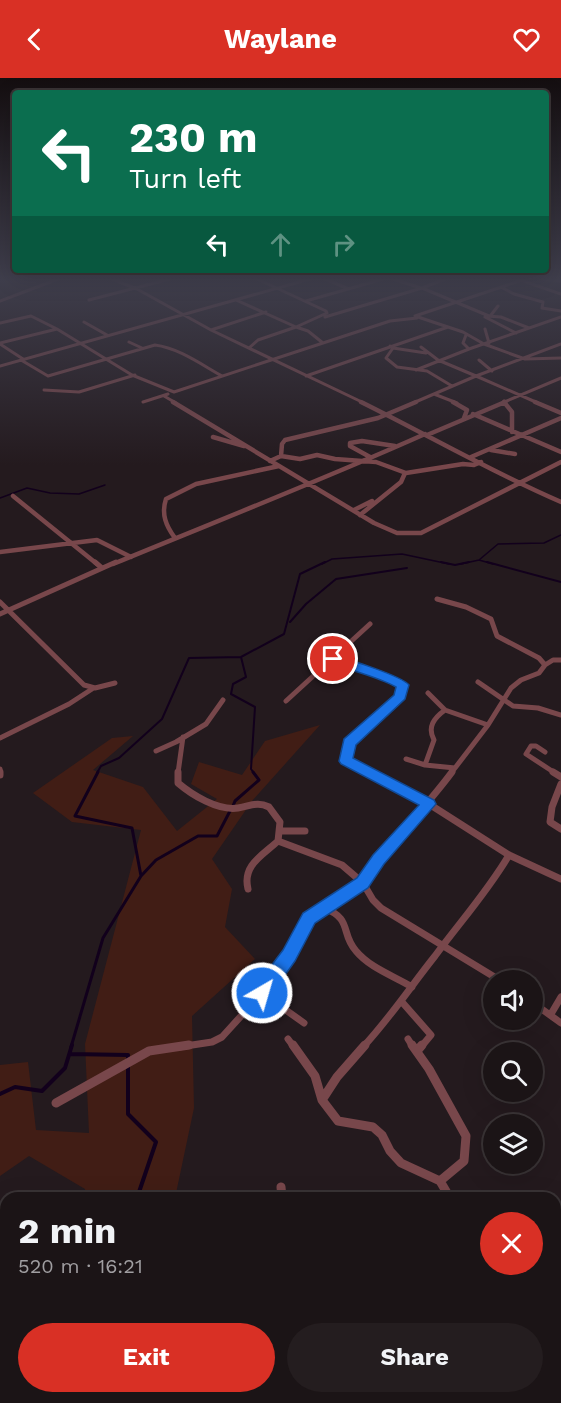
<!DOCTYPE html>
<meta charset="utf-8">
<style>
body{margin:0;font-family:"Work Sans",sans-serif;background:#241d1f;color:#f1f3f6;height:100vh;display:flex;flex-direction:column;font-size:22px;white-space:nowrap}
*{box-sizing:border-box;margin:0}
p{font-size:20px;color:#a09ea1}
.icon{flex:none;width:33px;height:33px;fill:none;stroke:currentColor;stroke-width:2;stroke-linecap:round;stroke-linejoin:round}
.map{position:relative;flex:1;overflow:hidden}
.side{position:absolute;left:0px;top:1114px;width:561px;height:212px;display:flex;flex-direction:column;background:#1b1416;border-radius:18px 18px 0 0;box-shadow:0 6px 24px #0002,0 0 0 2px #393335}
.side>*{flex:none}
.guide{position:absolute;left:12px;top:12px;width:537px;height:183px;border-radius:6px;box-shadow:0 6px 24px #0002,0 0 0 2px #393335;background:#0b6e4f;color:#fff;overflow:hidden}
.fabs{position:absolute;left:483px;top:892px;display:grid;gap:12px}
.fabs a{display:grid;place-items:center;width:60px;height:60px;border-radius:50%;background:#1b1416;box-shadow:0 6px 24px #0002,0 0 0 2px #393335;font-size:30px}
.pin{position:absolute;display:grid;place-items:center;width:51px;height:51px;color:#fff;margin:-26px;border:3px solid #fff;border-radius:50%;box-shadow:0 2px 6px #0007}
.me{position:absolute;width:66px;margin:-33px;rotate:38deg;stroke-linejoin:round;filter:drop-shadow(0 0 4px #0008)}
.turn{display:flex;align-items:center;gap:21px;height:126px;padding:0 18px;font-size:27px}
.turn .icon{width:78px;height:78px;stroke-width:2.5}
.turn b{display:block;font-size:42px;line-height:51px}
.lanes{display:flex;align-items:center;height:57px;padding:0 18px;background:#0003;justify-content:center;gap:30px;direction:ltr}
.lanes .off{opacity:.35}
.round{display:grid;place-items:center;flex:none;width:63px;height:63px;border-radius:32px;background:#241d1f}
.headline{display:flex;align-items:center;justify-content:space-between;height:102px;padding:0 18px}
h1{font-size:36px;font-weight:700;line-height:45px}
.button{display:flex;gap:12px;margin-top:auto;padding:12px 18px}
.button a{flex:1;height:69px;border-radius:36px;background:#d93025;color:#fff;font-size:24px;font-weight:700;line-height:69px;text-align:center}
.button a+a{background:#241d1f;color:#f1f3f6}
header{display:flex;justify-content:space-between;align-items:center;height:78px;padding:0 18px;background:#d93025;color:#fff;font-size:27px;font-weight:700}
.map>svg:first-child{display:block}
</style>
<header><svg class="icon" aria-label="back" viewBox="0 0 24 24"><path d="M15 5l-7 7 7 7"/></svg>Waylane<svg class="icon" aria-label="heart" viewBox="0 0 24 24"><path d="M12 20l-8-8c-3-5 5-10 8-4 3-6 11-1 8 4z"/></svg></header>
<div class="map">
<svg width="561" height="1325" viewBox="0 0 561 1325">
<rect width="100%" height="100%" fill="#241a1e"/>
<path fill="#411d15" d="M320 647 252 723 212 781 232 811 225 849 255 881 192 938 194 1030 175 1120H86L85 1111 29 1078 0 1098V987L28 984 36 1052 89 1055 85 966 141 752 72 744 33 715 112 660 133 658 93 692 143 709 177 753 217 721 191 706 199 684 242 697 265 663Z"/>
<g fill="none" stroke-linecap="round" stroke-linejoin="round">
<path stroke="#12001c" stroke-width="1.5" d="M0 420 27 410 50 415 79 416 105 407
M479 482 498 466 544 465 561 457
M322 486 332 481 402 476 449 486
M461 486 479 482 493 486"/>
<path stroke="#12001c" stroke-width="2" d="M441 484 455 487 469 484
M487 484 561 504
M290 544 306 526 336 501 407 490
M241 579 246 599 233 606 231 616 255 629 251 691 254 695
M97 695 101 688 119 680 162 641 189 580 241 579 284 556 300 496 325 484"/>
<path stroke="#12001c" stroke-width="3" d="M233 728 235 723 259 702 253 694
M141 798 156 782 198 758H217L230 733
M71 969 103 860 141 798 132 750 75 738 98 694"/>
<path stroke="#12001c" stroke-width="4" d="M70 976 128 977V982
M128 988V1036L156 1064 137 1120
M0 1016 15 1009 42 1013 65 990 72 967"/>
<path stroke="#78474b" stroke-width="3" d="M112 201 137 211 211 252 364 325
M325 201 349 211
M393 201 421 210
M445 201 422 210 489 238
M525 201 415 238 463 254 484 266 525 281 561 280
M542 201 561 203
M523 203 561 216
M501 209 514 216 543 224 542 230 561 233
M89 222 170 201
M236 222 296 249 258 262 249 270
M0 223 58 201
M306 223 383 201
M491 237 498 228
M487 238 501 239 529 250
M325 239 422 210
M485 239 516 255
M84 244 107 257
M0 245 31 238 57 251
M485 251 489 265
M211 252 266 234
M129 264 142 270
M0 265 57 251 132 297 174 314 323 265 308 253 296 249 327 235 326 233 257 201
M323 265 390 243 417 240
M0 266 23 281
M390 268 393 270 386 280 397 289 427 293 452 308
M421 269 438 282 476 298
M393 270 426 275
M469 271 561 239
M21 282 48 298 155 267C179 270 202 287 222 298
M479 282 492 293
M0 288 310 201
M416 292 469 271 463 265 466 257
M306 298 448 249
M44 312 79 314 135 297
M434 316 457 325
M164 318 176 325
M504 323 506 325
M143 324 168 316
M413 325 476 298
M502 325 561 300
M538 325 476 298 561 266"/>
<path stroke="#78474b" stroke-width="4.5" d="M173 324 374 445 397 455H421L561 384
M361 324C428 357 493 395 561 424
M453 324 467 332 464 340
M504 324 512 334V354
M535 324 561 335
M473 336 561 374
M427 357 505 324
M213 359 244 368
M491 372 515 376
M281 378 282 366 285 362 378 340 416 324
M370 379 350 368V365L362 363 395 368
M471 379 561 340
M270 383 281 378 300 381 317 377 335 381 376 384 406 395 463 386 474 387 481 384
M13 418 97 486
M354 432 372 423
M360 437 401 404 405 395
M175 460C166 448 161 436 166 421L196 406 279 388
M0 474 97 462 131 479
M113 486C217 443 322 402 425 356"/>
<path stroke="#78474b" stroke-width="5" d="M95 484 102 490
M437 521 466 529 491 541 497 558 539 580 545 587 539 595 521 602 511 610 488 647 455 690
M0 524 84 607 95 610 115 605
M0 536 116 484
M333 581 403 607 400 618 349 665 346 683 370 695
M545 587 553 582H561
M478 604 513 628 538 630 561 637
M428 615 445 632 488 647
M286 623 370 546
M0 660 69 626 92 611
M156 673 176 664 206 646 223 622
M545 674 536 668H531L526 676 555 695
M406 681 425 687 455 690 451 695
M425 687 434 662C427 649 434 640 445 632
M0 691V695
M178 695 183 659"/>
<path stroke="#78474b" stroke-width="7" d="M0 694V697
M178 694V705C192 717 218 733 238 730 251 728 257 723 269 729L280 744 278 763
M367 694 429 726 509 777 561 801
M452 694C424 732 389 765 363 805L373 822 381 830 501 903
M553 694 561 699
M561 706 552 729 550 744 561 751
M282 753H305
M248 811C242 787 263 777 278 763L342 787 363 805 309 840 289 878 262 915 304 945
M324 830C353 841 340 855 356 873 370 890 394 898 412 909
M402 924 431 957 421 969
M532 924 561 945
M551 936 561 919
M288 961 294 969
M408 961 413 969
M179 969 212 964 222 959 262 915
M363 969C390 940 411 908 435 878 460 844 488 813 509 777"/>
<path stroke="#78474b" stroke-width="9" d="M293 967 315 998 322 1022 338 1043 373 1049 382 1057 390 1073 401 1085 440 1103 450 1120
M412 967 429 991 466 1058 464 1083 440 1103
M417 973 422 967
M322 1022 337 999 365 967
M56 1025 149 973 189 967
M281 1109 282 1120
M555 1224 561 1226
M0 1244 6 1237
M51 1325 60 1320
M360 1325 367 1320"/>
</g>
<linearGradient id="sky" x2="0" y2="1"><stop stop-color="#140e10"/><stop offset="0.52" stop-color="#3f3e4c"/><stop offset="1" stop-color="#3f3e4c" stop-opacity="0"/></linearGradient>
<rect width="561" height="387" fill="url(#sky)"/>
<path fill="#1a73e8" stroke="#114b97" stroke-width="1.5" d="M333 577C348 581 402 598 409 607L405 621 356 667 353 680 434 722 436 726 384 786 368 810 315 845 295 883 268 921 262 923 255 921 253 915 255 909 283 872 303 835 357 800 373 777 419 727 341 686 339 683 344 661 394 617 396 609C377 598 350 593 329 584L327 581 329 578Z"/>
</svg>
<div class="fabs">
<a><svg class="icon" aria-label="sound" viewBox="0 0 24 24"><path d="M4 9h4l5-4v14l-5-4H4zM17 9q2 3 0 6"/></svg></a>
<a><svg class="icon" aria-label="search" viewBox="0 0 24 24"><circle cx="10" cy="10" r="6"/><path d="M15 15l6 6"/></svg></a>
<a><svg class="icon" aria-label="layers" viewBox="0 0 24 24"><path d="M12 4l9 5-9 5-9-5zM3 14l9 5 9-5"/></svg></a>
</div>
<div class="pin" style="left:333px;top:581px;background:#d93025"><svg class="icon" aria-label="arrive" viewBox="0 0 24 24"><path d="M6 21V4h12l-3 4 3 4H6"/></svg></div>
<svg class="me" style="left:262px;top:915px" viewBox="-20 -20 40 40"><circle r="17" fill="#1a73e8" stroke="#fff" stroke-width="3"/><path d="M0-11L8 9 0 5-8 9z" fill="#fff"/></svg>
<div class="guide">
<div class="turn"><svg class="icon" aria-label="left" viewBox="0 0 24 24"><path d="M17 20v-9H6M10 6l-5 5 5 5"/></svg><div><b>230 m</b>Turn left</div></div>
<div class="lanes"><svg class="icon" aria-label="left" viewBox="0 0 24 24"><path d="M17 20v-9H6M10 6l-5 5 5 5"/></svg><svg class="icon off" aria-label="ahead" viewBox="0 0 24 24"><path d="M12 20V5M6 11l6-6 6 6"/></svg><svg class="icon off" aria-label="right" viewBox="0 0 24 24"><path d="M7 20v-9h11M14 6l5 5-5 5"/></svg></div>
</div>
<section class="side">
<div class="headline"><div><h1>2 min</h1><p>520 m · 16:21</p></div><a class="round" style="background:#d93025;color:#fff"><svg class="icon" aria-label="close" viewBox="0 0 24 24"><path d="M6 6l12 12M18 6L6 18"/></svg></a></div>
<div class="button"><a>Exit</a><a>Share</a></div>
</section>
</div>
